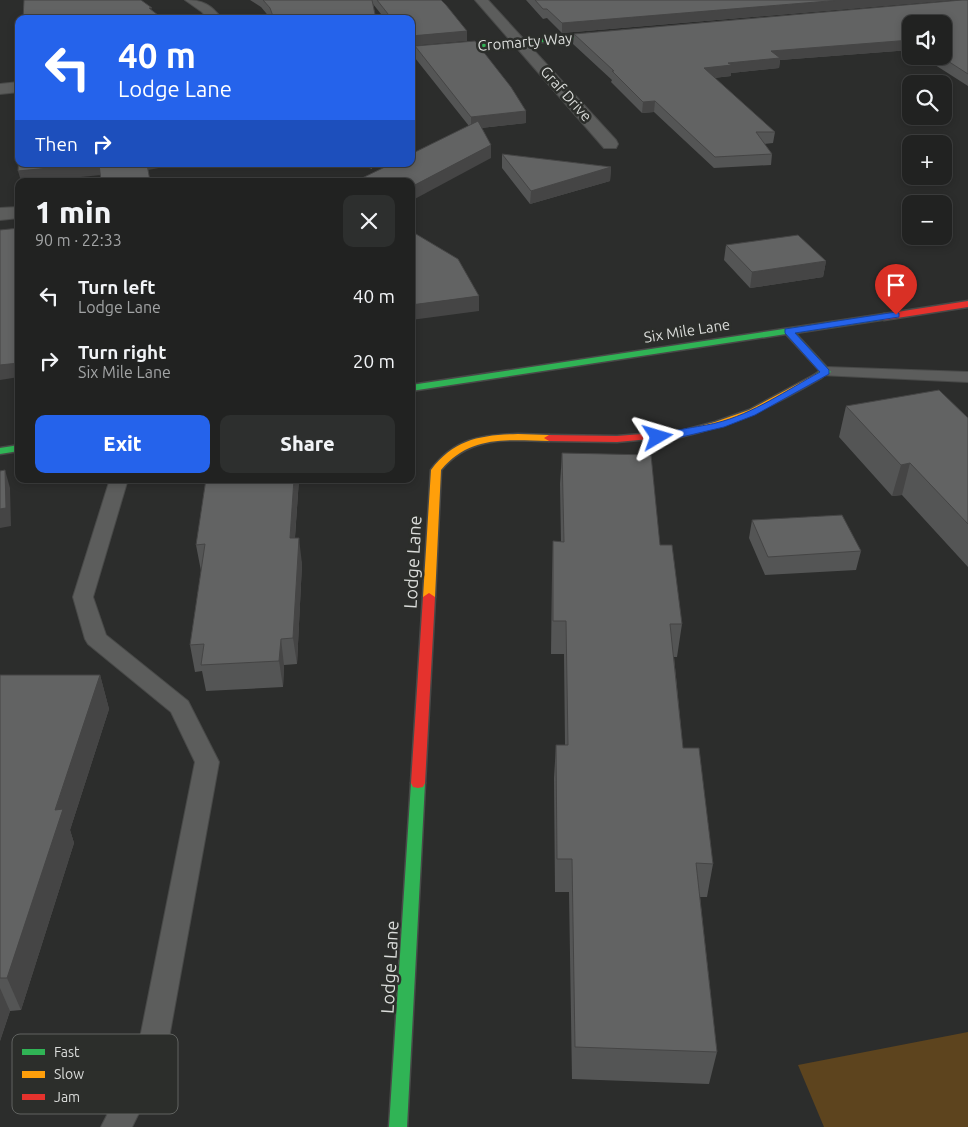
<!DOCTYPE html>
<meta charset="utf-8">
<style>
body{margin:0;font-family:Ubuntu,sans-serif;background:#2d2f2e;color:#f1f3f6;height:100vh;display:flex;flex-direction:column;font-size:19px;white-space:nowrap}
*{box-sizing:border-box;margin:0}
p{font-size:16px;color:#a2a4a5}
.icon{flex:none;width:28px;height:28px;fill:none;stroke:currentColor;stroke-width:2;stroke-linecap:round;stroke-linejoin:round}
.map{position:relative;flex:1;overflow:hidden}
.drawer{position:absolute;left:15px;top:178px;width:400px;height:305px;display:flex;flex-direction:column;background:#212221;border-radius:10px;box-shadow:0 2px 8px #0003,0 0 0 1px #3e3f3f}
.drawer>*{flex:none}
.guide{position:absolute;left:15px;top:15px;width:400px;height:152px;border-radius:10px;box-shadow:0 2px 8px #0003,0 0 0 1px #3e3f3f;background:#2563eb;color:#fff;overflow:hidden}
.buttons{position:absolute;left:902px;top:15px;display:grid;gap:10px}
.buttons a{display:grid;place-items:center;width:50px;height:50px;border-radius:10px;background:#212221;box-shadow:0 2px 8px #0003,0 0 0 1px #3e3f3f;font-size:25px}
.pin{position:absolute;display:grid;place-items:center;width:42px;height:42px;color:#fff;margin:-51px -21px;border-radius:50% 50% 50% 0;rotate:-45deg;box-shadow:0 0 5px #0007}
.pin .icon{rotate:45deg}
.me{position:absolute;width:55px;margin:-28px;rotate:83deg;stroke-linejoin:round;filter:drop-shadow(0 0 4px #0008)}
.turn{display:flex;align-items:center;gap:18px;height:105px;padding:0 20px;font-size:22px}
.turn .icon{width:65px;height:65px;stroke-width:2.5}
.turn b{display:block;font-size:35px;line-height:42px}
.then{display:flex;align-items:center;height:48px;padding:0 20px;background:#0003;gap:10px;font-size:19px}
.round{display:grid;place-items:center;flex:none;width:52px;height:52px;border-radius:10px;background:#2d2f2e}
.headline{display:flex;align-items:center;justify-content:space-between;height:85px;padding:0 20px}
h1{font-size:30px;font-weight:800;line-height:38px}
.button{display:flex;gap:10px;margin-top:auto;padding:10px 20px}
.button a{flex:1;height:58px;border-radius:10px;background:#2563eb;color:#fff;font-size:20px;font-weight:800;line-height:58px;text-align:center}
.button a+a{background:#2d2f2e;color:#f1f3f6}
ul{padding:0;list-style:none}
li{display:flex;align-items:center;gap:15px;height:65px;padding:0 20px}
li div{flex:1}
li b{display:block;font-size:19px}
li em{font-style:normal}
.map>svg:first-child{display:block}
</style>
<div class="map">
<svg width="968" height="1127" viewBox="0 0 968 1127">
<rect width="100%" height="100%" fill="#2c2d2c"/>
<path fill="#5d441e" d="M968 1032V1127H824L798 1065Z"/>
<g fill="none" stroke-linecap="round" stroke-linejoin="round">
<g stroke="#484948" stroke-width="2">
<path id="lane" d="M826 367 968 372V382L820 375 818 372 820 369Z
M110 479H128L93 597 106 635 188 701 219 762 165 1060 132 1127H101L136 1058 195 762 171 712 88 644 85 639 73 597Z"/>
</g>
<g stroke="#484948" stroke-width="2">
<path id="street" d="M185 0C202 0 211 4 222 19H208L202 12Z
M475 0H488L616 140 618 144 616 148H604Z
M19 82V92L0 94V84Z
M19 207V218L0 220V208Z"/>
</g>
<g stroke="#484948" stroke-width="3">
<path id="fast" d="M612 33 610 36 411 54V50Z
M884 314 887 315V319L795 333 831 372 818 379 813 376 820 371 786 334 411 391V385Z
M19 445V451L0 454V448Z
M418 778 423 779 425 783 407 1127H389L411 783 413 779Z"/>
</g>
<g stroke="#484948" stroke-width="3">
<path id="slow" d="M818 373 823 376 821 378C775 405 733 425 680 437L675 434 677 432 715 422 749 410Z
M518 434 549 435 554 438 549 441C507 440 470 435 441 470L435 597 433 600H425L423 597 431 470C454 439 481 435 518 434Z"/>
</g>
<g stroke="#484948" stroke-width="3">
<path id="jam" d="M968 301V307L884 320 880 317 884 314Z
M680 431 685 434 683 436 617 442 549 441 544 438 549 435 617 436Z
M429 593 435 597 425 783 423 787 418 788 413 787 411 783 423 597Z"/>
</g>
<use href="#lane" fill="#5c5d5c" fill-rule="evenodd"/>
<use href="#street" fill="#5c5d5c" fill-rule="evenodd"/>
<use href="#fast" fill="#30b455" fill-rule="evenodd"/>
<use href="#slow" fill="#ff9f0a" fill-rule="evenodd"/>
<use href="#jam" fill="#e5322d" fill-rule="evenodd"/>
</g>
<path fill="#545555" d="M250 0H441L467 41 411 19H385L373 4 376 19H271L261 7Z
M526 0H954L562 33 547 18 543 19Z
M968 0V86L921 56H944L911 24V50H910L780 60 779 68 731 73V76L714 78 775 132 773 143 764 144 772 154 771 165 714 168 654 112 642 113 611 82 612 80 573 44 574 34Z
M415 46 526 111V123L481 128 491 158 469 126 415 58Z
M502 154 611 167 610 181 530 204 502 168Z
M358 164H372V169Z
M726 245 826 261 823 277 750 288 724 260Z
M846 406 968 418V567L902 495 892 496 839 437Z
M562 453 660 545 682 624 677 657H674L683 748 713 864 707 897H700L717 1052 709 1084 572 1079 569 892H555L554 778 556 745H565L564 654H551L552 574 553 541 561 542 560 484Z
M299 479 295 538 302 564 297 664 284 665 283 687 206 691 202 671 195 672 190 645 201 571 196 545Z
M752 520 861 551 856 570 765 575 749 538Z
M0 675H100L109 709 70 830 74 843 21 1010 10 1011 0 1041Z"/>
<path fill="#454545" d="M841 0H954L562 33V23Z
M467 31V41L411 46V36Z
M911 40 910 50 780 60 779 68 731 73V76L702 79 704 68 771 51Z
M655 101 654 112 642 113 643 102Z
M526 111V123L471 129V117Z
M491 145V158L411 201V187Z
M91 164H99L101 175 41 181H21L18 171Z
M147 164H180L148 170Z
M611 167 610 181 530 204 531 191Z
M826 261 823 277 750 288 752 272Z
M479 296V311L411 320V305Z
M19 363V377L0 380V365Z
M910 463 902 495 892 496 901 465Z
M5 470 10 488 11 526 0 528V509Z
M294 479H299L293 564 290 538Z
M299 538 302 564 297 664 293 638Z
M281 639 284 665 283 687 279 661Z
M100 675 109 709 70 830 74 843 21 1010 7 978 55 810Z
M0 988 10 1011 0 1041Z"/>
<path fill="#626363" stroke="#454545" d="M24 0H141L152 8H149L163 19H23Z
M263 0H372L376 19H274L270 8Z
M377 0H441L446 5 467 31 411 36V19H392Z
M535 0H841L562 23 547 9H543Z
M962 0H968V74L940 56H944V24H911V40L771 51 780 58 728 63 732 65 704 68 775 132H756L772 154 715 157 655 101 643 102 612 71H614L574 34Z
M475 41 511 87 526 111 471 117 415 46Z
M478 121 491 145 411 187V181H356L391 164H411V154Z
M19 152V164H91L18 171Z
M502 154 611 167 531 191Z
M99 164H147L150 181H101Z
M19 228V363L0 365V230Z
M411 231 458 259 479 296 411 305Z
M798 235 826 261 752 272 726 245Z
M939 390 968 418V524L910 463 901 465 846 406Z
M562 453 651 455 660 545H672L682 624H670L683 748H699L713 864 696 863 717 1052 575 1047 572 859H557L556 745H568L566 621H553V541L564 542Z
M5 470 6 508 0 509V471Z
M206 479H294L290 538H299L293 638 281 639 279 661 201 665 204 644 190 645 205 544 196 545Z
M842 515 861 551 768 557 752 520Z
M0 675H100L55 810 63 809 7 978H0Z"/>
<path fill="#2563eb" stroke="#184099" d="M896 312 899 313V317L795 333 829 370V374L755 415 724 427 673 439 658 440 653 437C658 432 705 426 716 423 753 414 787 390 820 372L785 333V329Z"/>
<g text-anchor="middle" stroke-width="5" stroke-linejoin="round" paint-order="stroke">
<g font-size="15" fill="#dadcda" stroke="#2c2e2b">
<text transform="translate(525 42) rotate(-5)" y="5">Cromarty Way</text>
<text transform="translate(566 94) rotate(48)" y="5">Graf Drive</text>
<text transform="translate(687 331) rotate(-9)" y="5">Six Mile Lane</text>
</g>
<g font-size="18" fill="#dadcda" stroke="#2c2e2b">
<text transform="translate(413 562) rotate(-87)" y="6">Lodge Lane</text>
<text transform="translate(390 967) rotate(-87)" y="6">Lodge Lane</text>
</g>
</g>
<rect x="12" y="1034" width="166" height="80" rx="8" fill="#2c2e2b" stroke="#606260" stroke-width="1"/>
<rect x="22" y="1049" width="23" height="6" fill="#30b455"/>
<rect x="22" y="1071" width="23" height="7" fill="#ff9f0a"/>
<rect x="22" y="1094" width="23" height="6" fill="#e5322d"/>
<g font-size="14" fill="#dadcda">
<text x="54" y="1057">Fast</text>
<text x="54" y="1079">Slow</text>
<text x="54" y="1102">Jam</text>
</g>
</svg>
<div class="buttons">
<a><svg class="icon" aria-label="sound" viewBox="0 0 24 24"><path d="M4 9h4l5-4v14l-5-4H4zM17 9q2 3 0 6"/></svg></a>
<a><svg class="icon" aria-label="search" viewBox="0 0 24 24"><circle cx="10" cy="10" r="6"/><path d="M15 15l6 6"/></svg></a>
<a>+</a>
<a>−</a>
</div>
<div class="pin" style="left:896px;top:315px;background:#d93025"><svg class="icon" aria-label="arrive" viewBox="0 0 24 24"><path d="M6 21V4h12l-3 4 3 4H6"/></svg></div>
<svg class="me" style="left:658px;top:437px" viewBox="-20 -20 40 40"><path d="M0-17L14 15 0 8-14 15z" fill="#2563eb" stroke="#fff" stroke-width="4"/></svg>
<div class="guide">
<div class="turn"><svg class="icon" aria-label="left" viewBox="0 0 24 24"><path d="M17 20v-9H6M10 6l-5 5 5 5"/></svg><div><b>40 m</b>Lodge Lane</div></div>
<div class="then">Then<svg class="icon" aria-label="right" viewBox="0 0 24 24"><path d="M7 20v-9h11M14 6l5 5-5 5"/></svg></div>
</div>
<section class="drawer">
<div class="headline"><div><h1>1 min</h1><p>90 m · 22:33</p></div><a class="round"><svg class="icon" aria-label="close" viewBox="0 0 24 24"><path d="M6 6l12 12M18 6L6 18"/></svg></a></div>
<ul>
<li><svg class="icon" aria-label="left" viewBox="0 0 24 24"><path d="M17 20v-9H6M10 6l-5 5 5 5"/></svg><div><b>Turn left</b><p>Lodge Lane</p></div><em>40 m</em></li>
<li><svg class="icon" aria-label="right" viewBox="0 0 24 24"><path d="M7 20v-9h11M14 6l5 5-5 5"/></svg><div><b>Turn right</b><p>Six Mile Lane</p></div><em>20 m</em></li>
</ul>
<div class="button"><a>Exit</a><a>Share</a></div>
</section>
</div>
